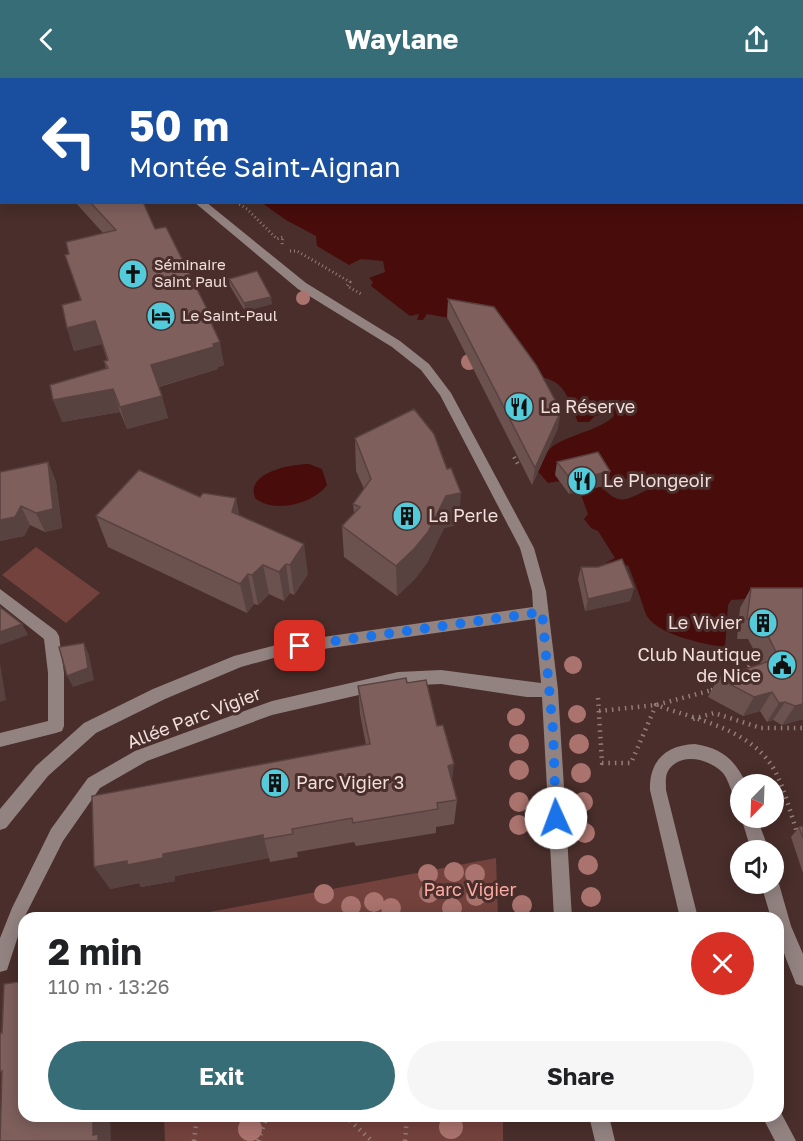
<!DOCTYPE html>
<meta charset="utf-8">
<style>
body{margin:0;font-family:"Golos Text",sans-serif;background:#f6f6f6;color:#202124;height:100vh;display:flex;flex-direction:column;font-size:22px;white-space:nowrap}
*{box-sizing:border-box;margin:0}
p{font-size:20px;color:#757577}
.icon{flex:none;width:33px;height:33px;fill:none;stroke:currentColor;stroke-width:2;stroke-linecap:round;stroke-linejoin:round}
.map{position:relative;flex:1;overflow:hidden}
.sheet{position:absolute;left:18px;top:834px;width:766px;height:210px;display:flex;flex-direction:column;background:#fff;border-radius:18px;box-shadow:0 3px 15px #0003}
.sheet>*{flex:none}
.top-card{position:absolute;left:0px;top:0px;width:804px;height:126px;box-shadow:0 3px 15px #0003;background:#1a4fa0;color:#fff;overflow:hidden}
.needle{width:39px;rotate:203deg}
.buttons{position:absolute;left:730px;top:696px;display:grid;gap:12px}
.buttons a{display:grid;place-items:center;width:54px;height:54px;border-radius:50%;background:#fff;box-shadow:0 3px 15px #0003;font-size:30px}
.pin{position:absolute;display:grid;place-items:center;width:51px;height:51px;color:#fff;margin:-26px;border-radius:12px;box-shadow:0 3px 9px #0006}
.me{position:absolute;width:66px;margin:-33px;rotate:358deg;stroke-linejoin:round;filter:drop-shadow(0 0 4px #0008)}
.turn{display:flex;align-items:center;gap:21px;height:126px;padding:0 30px;font-size:27px}
.turn .icon{width:78px;height:78px;stroke-width:2.5}
.turn b{display:block;font-size:42px;line-height:51px}
.round{display:grid;place-items:center;flex:none;width:63px;height:63px;border-radius:32px;background:#f6f6f6}
.overview{display:flex;align-items:center;justify-content:space-between;height:102px;padding:0 30px}
h1{font-size:36px;font-weight:700;line-height:45px}
.button{display:flex;gap:12px;margin-top:auto;padding:12px 30px}
.button a{flex:1;height:69px;border-radius:36px;background:#376d76;color:#fff;font-size:24px;font-weight:700;line-height:69px;text-align:center}
.button a+a{background:#f6f6f6;color:#202124}
header{display:flex;justify-content:space-between;align-items:center;height:78px;padding:0 30px;background:#376d76;color:#fff;font-size:27px;font-weight:700}
.map>svg:first-child{display:block}
</style>
<header><svg class="icon" aria-label="back" viewBox="0 0 24 24"><path d="M15 5l-7 7 7 7"/></svg>Waylane<svg class="icon" aria-label="share" viewBox="0 0 24 24"><path d="M12 15V3M7 8l5-5 5 5M5 13v7h14v-7"/></svg></header>
<div class="map">
<svg width="803" height="1063" viewBox="0 0 803 1063">
<rect width="100%" height="100%" fill="#492e2b"/>
<path fill="#74423d" d="M36 469 100 515 66 545 2 497Z
M496 780 498 840H178Z
M164 1038H503V1063H165Z"/>
<path fill="#480d0b" d="M150 0H803V512L762 520 731 522 728 527 725 569C706 567 652 556 645 534 641 521 634 502 628 487L610 492 606 485 615 480 598 453 591 450 584 441 588 436 580 414 600 408C621 428 624 423 649 411L647 407 661 402 656 395C621 407 584 398 548 405L533 388C542 381 549 369 558 365 576 355 601 351 614 338L613 334 595 338 589 344H578C566 317 566 301 533 298L504 243 495 241 483 246 427 236 423 242H417L419 236 410 238 371 208 373 204 369 200 385 194 383 183 361 181 349 187 317 168 316 158 286 142 262 125 802 124V2Z
M309 386 322 391 327 407C313 426 274 436 255 420 245 394 292 386 309 386Z"/>
<g fill="none" stroke-linecap="round" stroke-linejoin="round">
<path stroke="#947d7a" stroke-width="3" stroke-dasharray="1 3" stroke-linecap="butt" d="M236 124 247 131 277 161 283 159 282 167
M290 173H297L350 204 347 208 363 217"/>
<path stroke="#947d7a" stroke-width="4" stroke-dasharray="1.5 4.5" stroke-linecap="butt" d="M514 379 519 388
M745 594 758 576
M711 612 716 611"/>
<path stroke="#947d7a" stroke-width="4.5" stroke-dasharray="1.5 5" stroke-linecap="butt" d="M598 620 602 685H631L656 627C697 642 752 651 775 693 785 712 790 734 797 754
M599 633 656 627 716 611
M693 641 714 635 761 650H803
M345 1038 372 1063
M194 1063 197 1038
M258 1063 267 1038
M405 1063 407 1038"/>
<path fill="#928381" fill-rule="evenodd" d="M13 0H23V2H13Z
M41 0H51V2H42Z
M95 0H105L95 2Z
M194 124H206L306 205 400 263 429 286 451 315 534 470 546 513 558 612 572 840H554L542 619H527L441 606 398 608 272 637 147 683 100 710 63 763 24 840 7 892 0 894V860L12 830 51 751 88 700 135 673 272 623 398 594 441 592 541 605 535 541 288 576 241 589 165 621 96 655 48 698 6 750 0 752V731L36 688 84 645 153 611 234 578 288 564 533 529 532 513 520 470 440 317 421 292 392 269 298 211Z
M0 511 56 553 59 558 64 595V648L62 653 56 655 0 669V655L48 643V595L44 561 0 526Z
M695 666C721 670 736 682 746 706H741V724L735 722C731 713 729 703 723 695 710 681 680 673 668 693 665 698 666 706 666 712L698 840H680L650 712C649 683 666 667 695 666Z
M741 739 757 740 769 772H751Z
M774 799 779 806 791 848 803 876V908L796 906C787 882 778 866 778 840H771L761 806H774Z
M779 1031 796 1063H775L762 1038H778Z
M589 1038H609L615 1063H595Z"/>
</g>
<g fill="#ab736d">
<circle cx="303" cy="220" r="7"/>
<circle cx="469" cy="284" r="8"/>
<circle cx="573" cy="587" r="9"/>
<circle cx="577" cy="636" r="9"/>
<circle cx="516" cy="639" r="9"/>
<circle cx="519" cy="666" r="10"/>
<circle cx="579" cy="666" r="10"/>
<circle cx="519" cy="692" r="10"/>
<circle cx="581" cy="695" r="10"/>
<circle cx="519" cy="724" r="10"/>
<circle cx="583" cy="724" r="10"/>
<circle cx="519" cy="747" r="10"/>
<circle cx="585" cy="755" r="10"/>
<circle cx="588" cy="787" r="10"/>
<circle cx="454" cy="794" r="10"/>
<circle cx="428" cy="796" r="10"/>
<circle cx="475" cy="796" r="10"/>
<circle cx="429" cy="815" r="10"/>
<circle cx="324" cy="816" r="10"/>
<circle cx="476" cy="818" r="10"/>
<circle cx="591" cy="819" r="10"/>
<circle cx="374" cy="824" r="10"/>
<circle cx="522" cy="827" r="10"/>
<circle cx="351" cy="828" r="10"/>
<circle cx="391" cy="830" r="10"/>
<circle cx="452" cy="830" r="10"/>
<circle cx="451" cy="1049" r="12"/>
<circle cx="250" cy="1051" r="12"/>
</g>
<path fill="#6c524f" d="M75 124H143L155 151 211 239 213 249 224 287 218 289V291L159 309 168 340 127 351 120 334 62 344 106 291 104 283 107 282 102 266 74 273 67 250 80 222 69 176 103 155Z
M229 201 272 226 245 233 230 208Z
M448 221 558 350 532 407 447 239Z
M355 360 459 446 444 450 427 485 414 502 397 518 344 479 342 448 354 435 353 426 364 411 356 393Z
M48 384 56 404 62 450 45 454 30 447 24 458 0 463Z
M557 384 610 393 607 407 569 416 555 397Z
M240 437 308 496 294 517 290 515 284 523 269 516 258 527 254 526 247 535 108 469 96 438Z
M581 489 634 510 630 523 585 533 578 501Z
M751 510 803 641 782 647 773 642 767 644 760 633 743 638 708 619 718 600 761 586 748 561H737L740 530Z
M407 605 437 648 457 722 454 746 436 749V755L356 768 354 764 297 774 298 779 270 784 269 780 175 798V803L141 809 139 805 110 811 366 667 360 636 358 608Z
M803 748V795L791 759 799 749Z"/>
<path fill="#584240" d="M0 13 2 18V24L0 25Z
M271 219 272 226 245 233 244 225Z
M95 243 102 266 74 273 67 250Z
M220 264 224 287 218 289V291L157 309 151 287Z
M113 311 120 334 62 344 53 322Z
M162 318 168 340 127 351 120 329Z
M561 333 558 350 532 407 535 390Z
M48 384 56 404 62 450 45 454 36 435Z
M610 393 607 407 569 416 572 403Z
M461 415 459 446 444 450 427 485 414 502 397 518 396 488 446 418Z
M236 420 242 450 232 434Z
M21 428 30 447 24 458 0 463V442Z
M304 466 308 496 294 517 290 487Z
M286 486 290 515 284 523 279 494Z
M263 487 269 516 258 527 252 497Z
M248 496 254 526 247 535 240 506Z
M634 510 630 523 585 533 588 521Z
M22 546 28 557 0 567V554Z
M84 565 89 577 94 602 73 609 67 598Z
M0 585 6 622 0 624Z
M772 614 760 633 743 638 754 619Z
M785 624 773 642 767 644 779 625Z
M803 626V641L782 647 795 628Z
M454 686 451 712 448 688Z
M263 757 269 780 175 798V803L141 809 139 805 110 811 94 789Z
M93 1038H110L111 1063H98L93 1057Z"/>
<path fill="#7e5f5c" stroke="#584240" stroke-width="1.5" d="M90 124H143L155 151 166 149 211 239 209 240 220 264 213 266 214 269 151 287 162 318 120 329 113 311 53 322 50 307 108 290 104 283 108 282 95 243 67 250 62 227 81 222 65 177 69 176 66 164 116 152Z
M257 193 271 219 244 225 229 201Z
M448 221 494 229 536 287 561 333 535 390Z
M414 331 434 356 447 391 451 390 461 415 446 418 428 454 414 471 396 488 342 448 360 429 353 426 371 401 355 360Z
M598 374 610 393 572 403 557 384Z
M48 384 53 431 36 435 21 428 15 439 0 442V394Z
M139 392 200 419 203 415 236 420 232 434 304 466 290 487 286 486 279 494 263 487 252 497 248 496 240 506 96 438Z
M622 481 634 510 588 521 581 489H598Z
M751 510H803V626L795 628 785 624 779 625 772 614 754 619 718 600 779 580 759 540 747 541Z
M0 529 22 546 0 554Z
M84 565 88 590 67 598 59 569Z
M406 600 407 605 426 602 437 648 443 647 454 686 448 688 457 722 437 725 438 731 353 745 352 740 292 751 293 756 263 761V757L163 776V780L127 787V783L94 789 92 718 370 666 358 608Z
M803 748V760L799 749Z
M24 903V1038H93V1057L98 1056V1063H0L2 993 0 994V955H2L4 906Z"/>
<g fill="none" stroke-linecap="round" stroke-linejoin="round">
<path stroke="#1a73e8" stroke-width="10" stroke-dasharray="0 18" d="M300 568 542 534 553 652 556 740"/>
</g>
<defs>
<g id="church-disc" transform="scale(1.5)"><circle r="9.5" fill="#53cbda" stroke="#492e2b"/><path d="M-1.2-6h2.4v3.5h3.3v2.4h-3.3V6h-2.4V-.1h-3.3v-2.4h3.3Z" fill="#111"/></g>
<g id="hotel-disc" transform="scale(1.5)"><circle r="9.5" fill="#53cbda" stroke="#492e2b"/><path d="M-6-4.5h1.5V1H6V5H4.5V3h-9V5H-6ZM-4 0a1.8 1.8 0 1 1 3.6 0ZM.5 0V-2.5h3Q6-2.5 6 0Z" fill="#111"/></g>
<g id="restaurant-disc" transform="scale(1.5)"><circle r="9.5" fill="#53cbda" stroke="#492e2b"/><path d="M-5-6h1v4h1v-4h1v4h1v-4h1v5L-1.5 .5V6h-2V.5L-5-1ZM5-6V6H3V1.5H1.5Q1.5-4 5-6Z" fill="#111"/></g>
<g id="building-disc" transform="scale(1.5)"><circle r="9.5" fill="#53cbda" stroke="#492e2b"/><path d="M-4-6H4V6H1V3H-1V6H-4ZM-2.5-4.3h1.7v1.8h-1.7ZM.8-4.3h1.7v1.8H.8ZM-2.5-1h1.7V.8h-1.7ZM.8-1h1.7V.8H.8Z" fill="#111"/></g>
<g id="civic-disc" transform="scale(1.5)"><circle r="9.5" fill="#53cbda" stroke="#492e2b"/><path d="M-.6-6.5H3V-4.5H.6V-3L4-1V1h2V6H-6V1h2V-1L-.6-3ZM-1.2 2.5V6h2.4V2.5Z" fill="#111"/></g>
</defs>
<g fill-rule="evenodd">
<use href="#church-disc" x="133" y="196"/>
<use href="#hotel-disc" x="161" y="238"/>
<use href="#restaurant-disc" x="519" y="329"/>
<use href="#restaurant-disc" x="582" y="403"/>
<use href="#building-disc" x="407" y="438"/>
<use href="#building-disc" x="763" y="545"/>
<use href="#civic-disc" x="782" y="587"/>
<use href="#building-disc" x="275" y="705"/>
</g>
<g text-anchor="middle" stroke-width="6" stroke-linejoin="round" paint-order="stroke">
<g font-size="15" fill="#f1dfdc" stroke="#492e2b" text-anchor="start">
<text x="154" y="192">Séminaire<tspan x="154" dy="17">Saint Paul</tspan></text>
<text x="182" y="243">Le Saint-Paul</text>
</g>
<g font-size="18" fill="#f1dfdc" stroke="#492e2b" text-anchor="start">
<text x="540" y="335">La Réserve</text>
<text x="603" y="409">Le Plongeoir</text>
<text x="428" y="444">La Perle</text>
<text x="742" y="551" text-anchor="end">Le Vivier</text>
<text x="761" y="583" text-anchor="end">Club Nautique<tspan x="761" dy="21">de Nice</tspan></text>
<text x="296" y="711">Parc Vigier 3</text>
</g>
<g font-size="18" fill="#f1dfdc" stroke="#492e2b">
<text transform="translate(194 640) rotate(-21)" y="6">Allée Parc Vigier</text>
</g>
<g font-size="18" fill="#fbaca3" stroke="#492e2b">
<text x="470" y="818">Parc Vigier</text>
</g>
</g>
</svg>
<div class="buttons">
<a><svg class="needle" viewBox="-14 -14 28 28"><path d="M0-13l5 13h-10z" fill="#e53935"/><path d="M0 13l5-13h-10z" fill="#757577"/></svg></a>
<a><svg class="icon" aria-label="sound" viewBox="0 0 24 24"><path d="M4 9h4l5-4v14l-5-4H4zM17 9q2 3 0 6"/></svg></a>
</div>
<div class="pin" style="left:300px;top:568px;background:#d93025"><svg class="icon" aria-label="arrive" viewBox="0 0 24 24"><path d="M6 21V4h12l-3 4 3 4H6"/></svg></div>
<svg class="me" style="left:556px;top:740px" viewBox="-20 -20 40 40"><circle r="19" fill="#fff"/><path d="M0-13L10 11 0 6-10 11z" fill="#1a73e8"/></svg>
<div class="top-card">
<div class="turn"><svg class="icon" aria-label="left" viewBox="0 0 24 24"><path d="M17 20v-9H6M10 6l-5 5 5 5"/></svg><div><b>50 m</b>Montée Saint-Aignan</div></div>
</div>
<section class="sheet">
<div class="overview"><div><h1>2 min</h1><p>110 m · 13:26</p></div><a class="round" style="background:#d93025;color:#fff"><svg class="icon" aria-label="close" viewBox="0 0 24 24"><path d="M6 6l12 12M18 6L6 18"/></svg></a></div>
<div class="button"><a>Exit</a><a>Share</a></div>
</section>
</div>
